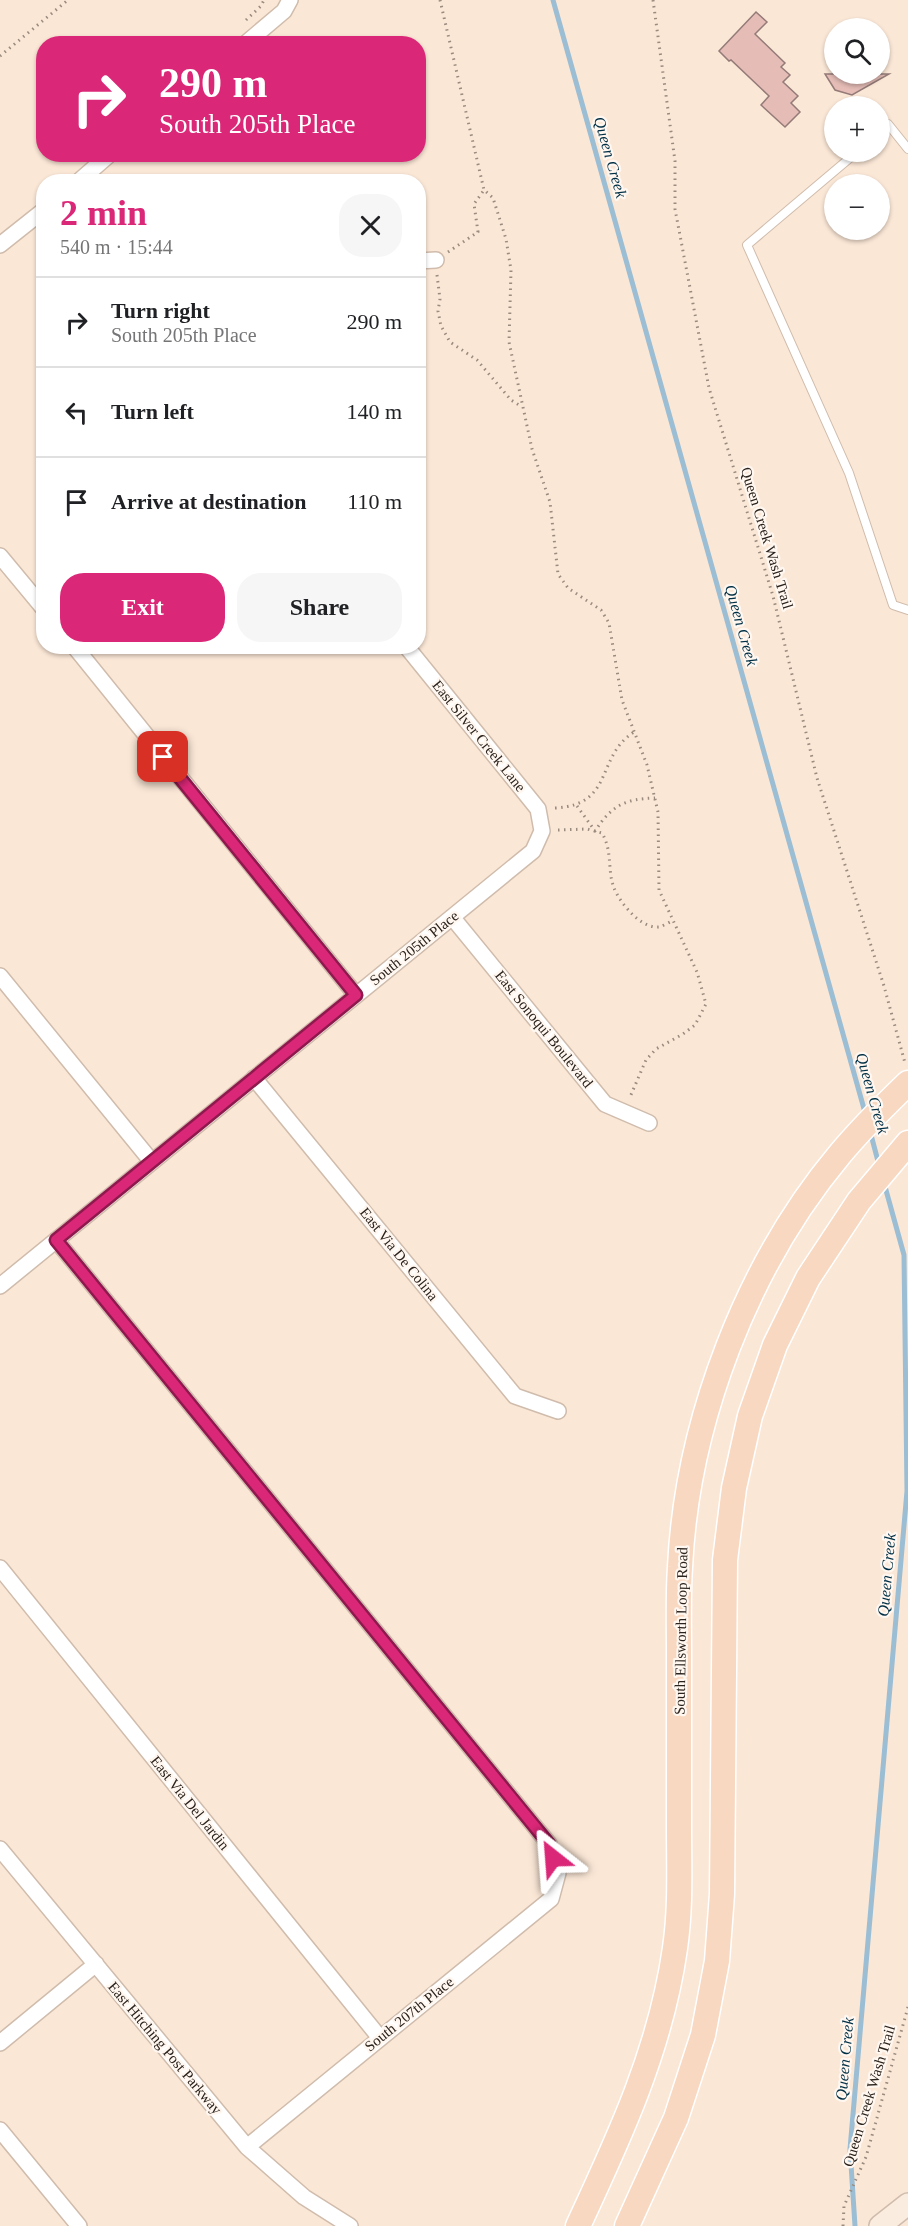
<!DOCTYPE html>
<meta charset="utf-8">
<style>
body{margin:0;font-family:"Times New Roman",serif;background:#f6f6f6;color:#202124;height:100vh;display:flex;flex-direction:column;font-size:22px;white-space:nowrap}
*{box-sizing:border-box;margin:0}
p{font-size:20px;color:#757577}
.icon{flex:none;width:33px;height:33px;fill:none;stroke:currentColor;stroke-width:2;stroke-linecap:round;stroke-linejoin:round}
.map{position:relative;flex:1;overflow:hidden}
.drawer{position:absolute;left:36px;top:174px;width:390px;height:480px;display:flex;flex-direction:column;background:#fff;border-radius:24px;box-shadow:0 2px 4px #0004}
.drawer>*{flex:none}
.hud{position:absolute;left:36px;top:36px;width:390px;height:126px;border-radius:24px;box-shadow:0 2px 4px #0004;background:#db2777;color:#fff;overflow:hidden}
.controls{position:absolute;left:824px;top:18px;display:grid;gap:12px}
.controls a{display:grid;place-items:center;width:66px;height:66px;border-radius:50%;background:#fff;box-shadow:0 2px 4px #0004;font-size:30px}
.pin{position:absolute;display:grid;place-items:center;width:51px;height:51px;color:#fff;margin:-26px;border-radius:12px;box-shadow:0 3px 9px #0006}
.me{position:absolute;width:66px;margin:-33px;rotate:332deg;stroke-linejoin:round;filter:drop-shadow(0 0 4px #0008)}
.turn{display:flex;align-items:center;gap:21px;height:126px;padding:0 24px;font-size:27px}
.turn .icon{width:78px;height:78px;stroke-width:2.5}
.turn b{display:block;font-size:42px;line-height:51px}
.round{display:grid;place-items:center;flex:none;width:63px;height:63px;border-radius:24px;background:#f6f6f6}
.head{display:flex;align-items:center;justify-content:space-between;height:102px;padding:0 24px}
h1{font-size:36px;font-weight:800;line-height:45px;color:#db2777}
.action{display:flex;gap:12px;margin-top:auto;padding:12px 24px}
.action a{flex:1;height:69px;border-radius:24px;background:#db2777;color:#fff;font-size:24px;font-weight:800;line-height:69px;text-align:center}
.action a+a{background:#f6f6f6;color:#202124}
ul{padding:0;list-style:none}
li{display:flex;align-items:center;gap:18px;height:90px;padding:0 24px;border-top:2px solid #e0e0e0}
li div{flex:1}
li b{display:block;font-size:22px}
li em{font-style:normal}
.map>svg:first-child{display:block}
</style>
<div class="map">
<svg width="908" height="2226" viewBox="0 0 908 2226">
<rect width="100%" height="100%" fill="#fbe7d6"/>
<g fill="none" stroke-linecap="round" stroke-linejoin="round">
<path stroke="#9bbed4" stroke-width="5" d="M553 0 866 1116
M870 1131 879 1165
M855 2226 850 2149 907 1491 904 1255 884 1183"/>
</g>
<path fill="#e5bcb6" stroke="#947b78" stroke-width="1.5" d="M756 12 767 22 755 34 785 63 781 67 790 75 783 82 798 96 791 103 800 112 785 127 761 105 769 96 731 60 729 61 719 51Z
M825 74H889L852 95 835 90Z"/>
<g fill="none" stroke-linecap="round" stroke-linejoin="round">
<g stroke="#d0bcac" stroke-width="10">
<path id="lane" d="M879 132 888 124 908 149
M857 152 747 245 849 473 893 605 908 610"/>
</g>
<g stroke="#d0bcac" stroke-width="18">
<path id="street" d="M245 44 284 11 290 0
M78 182 110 154
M0 245 44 210
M418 261 436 260
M0 556 44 609
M74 646 356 995
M452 917 605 1104 649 1123
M0 976 152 1162
M254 1078 515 1396 558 1411
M56 1240 549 1844 558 1873 551 1899 247 2147
M0 1286 533 851 542 831 538 809 406 646
M0 1568 380 2038
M0 1849 247 2147 304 2197 350 2226
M0 2043 96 1964
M0 2130 79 2226"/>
</g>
<g stroke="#d0bcac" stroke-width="24">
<path id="secondary" d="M880 2226 908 2204"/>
</g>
<g stroke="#fff" stroke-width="27">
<path id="primary" d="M578 2226C620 2136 661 2048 675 1948 681 1908 679 1866 679 1825 679 1768 679 1710 679 1653 679 1624 678 1595 680 1567 687 1422 747 1265 840 1154 861 1129 884 1106 908 1083
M627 2226 676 2118 703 2035 717 1961 722 1894 725 1560 734 1488 750 1416 775 1345 808 1278 859 1201 908 1143"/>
</g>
<path stroke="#9a8b7f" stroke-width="3" stroke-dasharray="1.5 4.5" stroke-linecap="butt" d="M440 0 484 190 493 198 506 239 511 270 509 342 532 449 550 502 558 574 568 588 601 610 609 623 622 700 647 765 658 812 659 890 697 972 706 1004 695 1025 683 1034 656 1049 646 1060 630 1097
M653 0 675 161V209L709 388 773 596 817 778 884 986 905 1063
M246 20 261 6 264 0
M0 56 68 0
M448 252 478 232 474 204 484 190
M437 275 440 299 438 311 441 326 450 342 477 360 511 400 522 407
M577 806 595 831C612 805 625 799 655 798
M555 808C615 805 595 757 634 732
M558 830 587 829 602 833C613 852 607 870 614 888 620 903 641 929 659 927 663 926 668 923 672 921
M843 2226 844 2206 866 2157 908 2007"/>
<use href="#lane" stroke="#fff" stroke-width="8"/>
<use href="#street" stroke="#fff" stroke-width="15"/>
<use href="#secondary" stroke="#fbece0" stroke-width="21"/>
<use href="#primary" stroke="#f8d8c1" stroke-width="24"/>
</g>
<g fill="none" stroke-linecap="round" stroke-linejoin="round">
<g stroke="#8e194d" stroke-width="15">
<path id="route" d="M163 757 356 995 56 1240 549 1844 553 1858"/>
</g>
<use href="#route" stroke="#db2777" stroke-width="10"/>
</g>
<g text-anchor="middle" stroke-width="4.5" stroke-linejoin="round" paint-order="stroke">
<g font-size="15" fill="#2a221c" stroke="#fff7f0">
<text transform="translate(767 538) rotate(73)" y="5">Queen Creek Wash Trail</text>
<text transform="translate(479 736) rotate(51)" y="5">East Silver Creek Lane</text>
<text transform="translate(414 948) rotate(-39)" y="5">South 205th Place</text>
<text transform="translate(544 1029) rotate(51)" y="5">East Sonoqui Boulevard</text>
<text transform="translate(399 1254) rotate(51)" y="5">East Via De Colina</text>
<text transform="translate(681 1631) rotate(-89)" y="5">South Ellsworth Loop Road</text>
<text transform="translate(190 1803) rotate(51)" y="5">East Via Del Jardin</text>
<text transform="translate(409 2014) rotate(-39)" y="5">South 207th Place</text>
<text transform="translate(165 2048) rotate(50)" y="5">East Hitching Post Parkway</text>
<text transform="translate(869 2096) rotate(-73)" y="5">Queen Creek Wash Trail</text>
</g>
<g font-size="16" font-style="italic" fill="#002f45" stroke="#fff7f0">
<text transform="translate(611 157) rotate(74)" y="6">Queen Creek</text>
<text transform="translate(742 625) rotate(74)" y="6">Queen Creek</text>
<text transform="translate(873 1093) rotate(74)" y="6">Queen Creek</text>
<text transform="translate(886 1575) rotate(-85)" y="6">Queen Creek</text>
<text transform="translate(844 2059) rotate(-85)" y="6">Queen Creek</text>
</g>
</g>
</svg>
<div class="controls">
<a><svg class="icon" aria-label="search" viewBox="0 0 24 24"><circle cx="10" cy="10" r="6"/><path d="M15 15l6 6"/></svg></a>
<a>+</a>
<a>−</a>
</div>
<div class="pin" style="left:163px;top:757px;background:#d93025"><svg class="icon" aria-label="arrive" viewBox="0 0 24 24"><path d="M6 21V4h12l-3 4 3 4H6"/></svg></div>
<svg class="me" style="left:553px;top:1858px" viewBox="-20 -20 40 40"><path d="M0-17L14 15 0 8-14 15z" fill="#db2777" stroke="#fff" stroke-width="4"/></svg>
<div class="hud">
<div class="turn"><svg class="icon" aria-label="right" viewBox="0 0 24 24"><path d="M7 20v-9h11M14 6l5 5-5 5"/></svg><div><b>290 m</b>South 205th Place</div></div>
</div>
<section class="drawer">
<div class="head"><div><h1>2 min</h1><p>540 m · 15:44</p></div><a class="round"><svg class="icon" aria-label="close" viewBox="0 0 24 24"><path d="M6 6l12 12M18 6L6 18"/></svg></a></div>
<ul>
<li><svg class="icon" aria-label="right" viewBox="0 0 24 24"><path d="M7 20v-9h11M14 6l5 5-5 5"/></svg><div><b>Turn right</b><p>South 205th Place</p></div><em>290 m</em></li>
<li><svg class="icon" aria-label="left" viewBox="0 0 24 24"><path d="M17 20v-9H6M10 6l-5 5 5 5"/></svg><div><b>Turn left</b></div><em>140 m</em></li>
<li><svg class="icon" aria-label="arrive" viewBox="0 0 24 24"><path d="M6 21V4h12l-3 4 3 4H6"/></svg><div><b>Arrive at destination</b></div><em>110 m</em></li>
</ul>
<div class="action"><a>Exit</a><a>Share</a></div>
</section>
</div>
